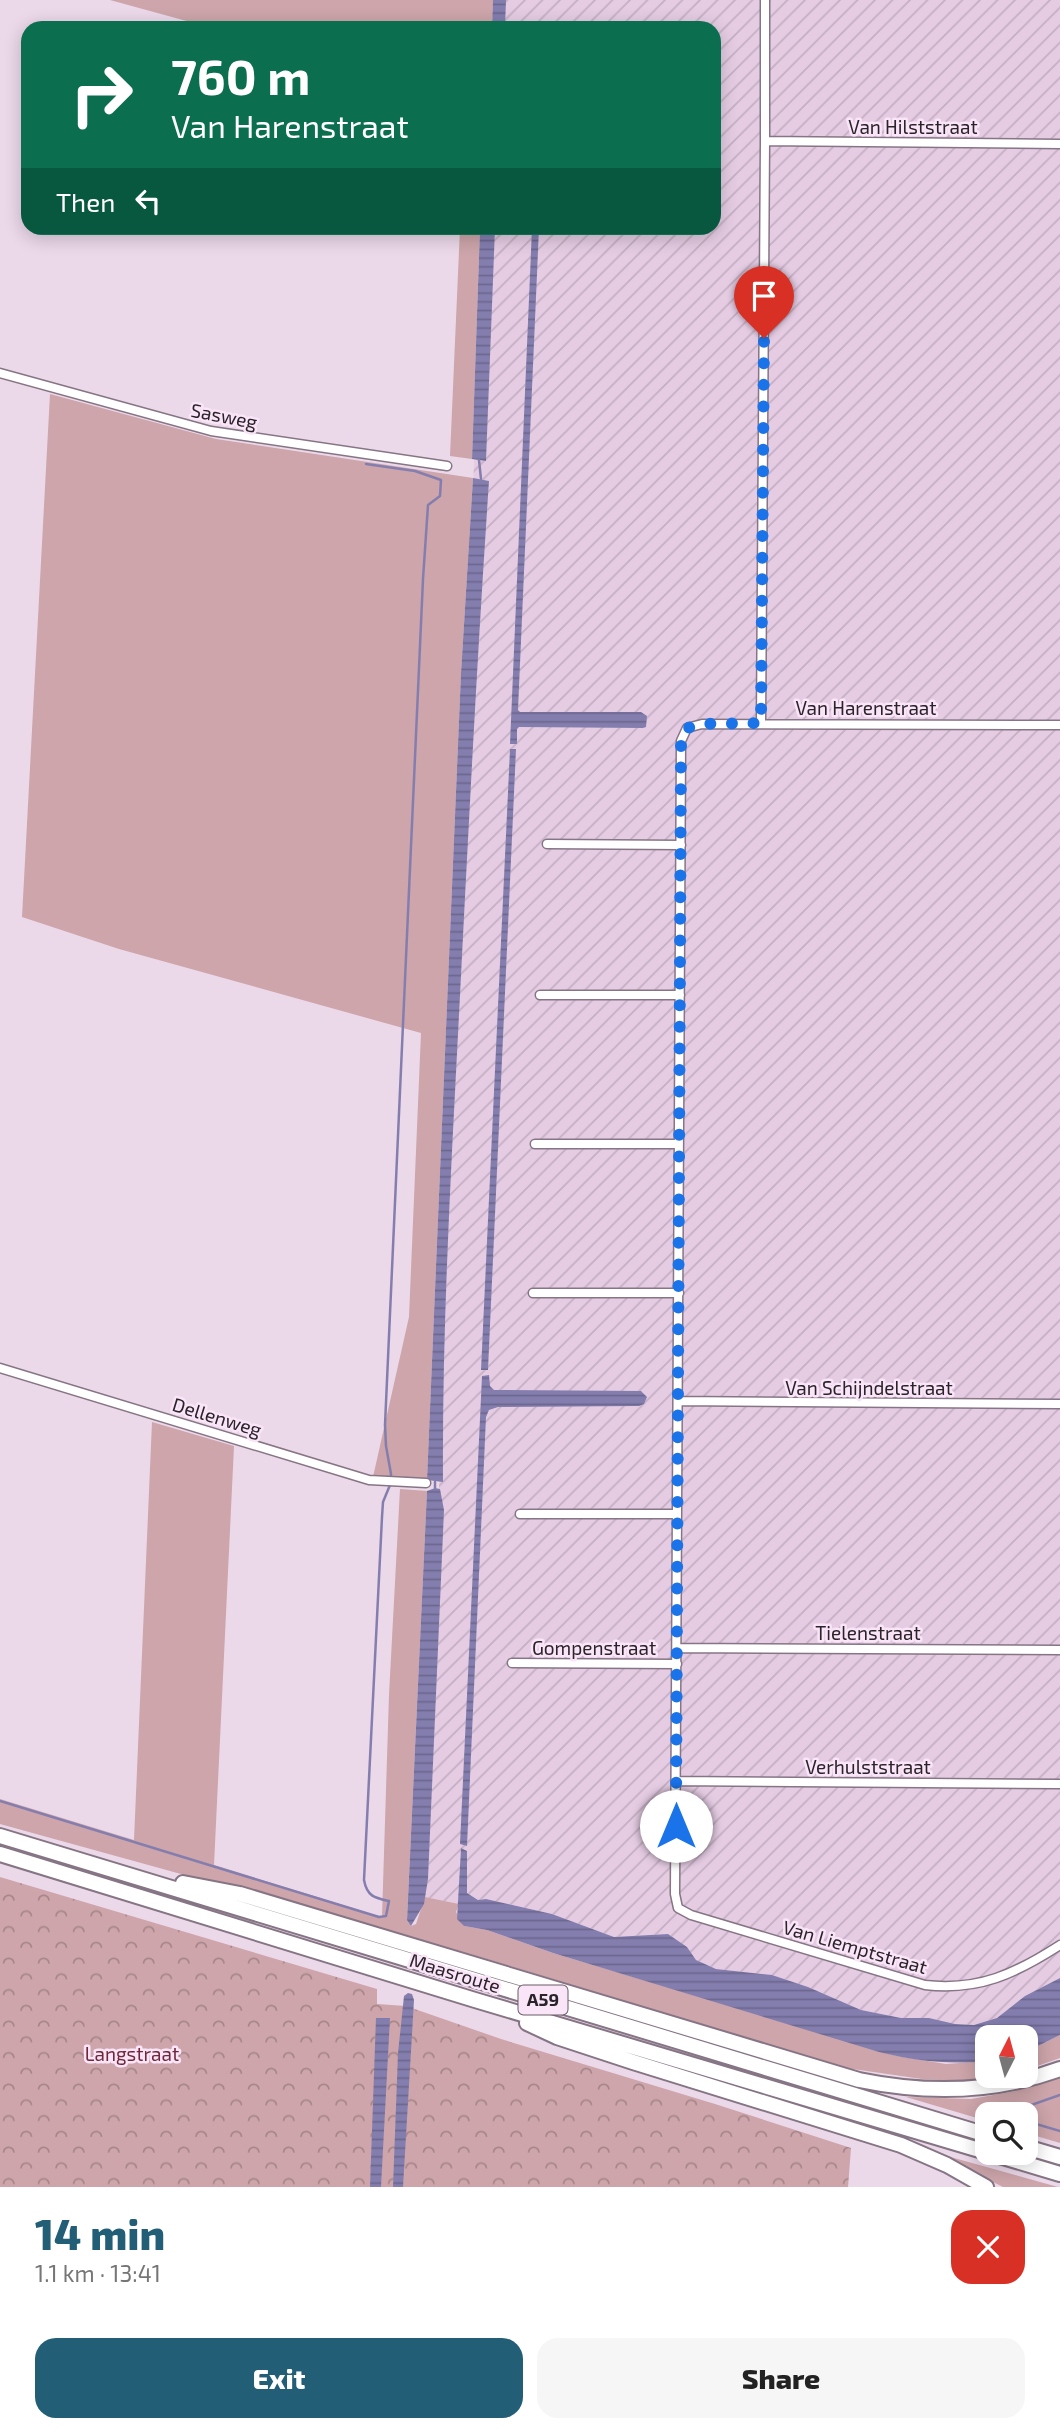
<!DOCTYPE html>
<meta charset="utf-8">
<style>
body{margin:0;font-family:"Exo 2",sans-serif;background:#f6f6f6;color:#222;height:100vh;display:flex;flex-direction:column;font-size:26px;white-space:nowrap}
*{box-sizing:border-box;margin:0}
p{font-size:23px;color:#767676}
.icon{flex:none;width:38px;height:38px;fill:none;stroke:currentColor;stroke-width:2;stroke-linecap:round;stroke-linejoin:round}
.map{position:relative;height:2187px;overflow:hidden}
.drawer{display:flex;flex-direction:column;background:#fff;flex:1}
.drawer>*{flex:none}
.top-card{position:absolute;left:21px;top:21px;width:700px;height:214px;border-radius:21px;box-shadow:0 4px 18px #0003;background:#0b6e4f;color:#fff;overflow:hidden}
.needle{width:46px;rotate:6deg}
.controls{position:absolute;left:975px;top:2025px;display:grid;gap:14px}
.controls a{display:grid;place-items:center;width:63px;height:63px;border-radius:14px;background:#fff;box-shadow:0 4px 18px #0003;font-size:35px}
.pin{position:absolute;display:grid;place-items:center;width:60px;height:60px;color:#fff;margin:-72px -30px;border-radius:50% 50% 50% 0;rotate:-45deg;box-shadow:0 0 7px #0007}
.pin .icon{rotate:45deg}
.me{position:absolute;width:77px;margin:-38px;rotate:0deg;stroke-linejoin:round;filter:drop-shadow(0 0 5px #0008)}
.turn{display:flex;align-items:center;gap:24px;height:147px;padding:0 35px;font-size:32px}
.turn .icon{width:91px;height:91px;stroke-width:2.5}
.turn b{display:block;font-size:49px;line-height:60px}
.then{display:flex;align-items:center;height:66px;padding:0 35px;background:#0003;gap:14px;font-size:26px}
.round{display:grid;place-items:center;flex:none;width:74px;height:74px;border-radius:21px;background:#f6f6f6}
.summary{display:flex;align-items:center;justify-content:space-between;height:119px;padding:0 35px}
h1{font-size:42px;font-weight:800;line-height:52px;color:#235e77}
.button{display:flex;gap:14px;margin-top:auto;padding:14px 35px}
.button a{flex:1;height:80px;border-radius:21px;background:#235e77;color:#fff;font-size:28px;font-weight:800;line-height:80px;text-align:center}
.button a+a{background:#f6f6f6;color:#222}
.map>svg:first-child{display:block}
</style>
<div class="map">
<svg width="1060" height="2187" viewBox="0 0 1060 2187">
<defs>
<pattern id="industrial-furrows" width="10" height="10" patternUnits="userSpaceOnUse" patternTransform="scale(1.75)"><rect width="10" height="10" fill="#e5cce3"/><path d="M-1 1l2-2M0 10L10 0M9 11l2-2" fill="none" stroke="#c5afc3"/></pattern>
<pattern id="park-crowns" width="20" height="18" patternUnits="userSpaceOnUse" patternTransform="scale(1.75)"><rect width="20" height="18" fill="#cda5aa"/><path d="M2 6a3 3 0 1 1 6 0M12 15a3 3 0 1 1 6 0" fill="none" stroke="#a7868a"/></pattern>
<pattern id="water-rules" width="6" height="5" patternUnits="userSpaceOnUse" patternTransform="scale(1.75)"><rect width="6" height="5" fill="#847eaf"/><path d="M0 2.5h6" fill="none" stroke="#6c678e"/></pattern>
</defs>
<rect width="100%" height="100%" fill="#ebd8e9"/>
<path fill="url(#industrial-furrows)" d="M490 0H1060V1978L1025 1996 997 2018 974 2025 955 2024 929 2018H901L861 2010 808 1987 772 1975 716 1969 696 1960 686 1947 668 1934 614 1937 552 1914 486 1899 478 1900 467 1893 466 1851 460 1854 459 1904 425 1897 482 228H714V28H489Z"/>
<path fill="#cda5aa" d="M110 0H493L492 28H212Z
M460 228H480L472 459 450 456Z
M50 394 216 439 473 478 461 673 427 1480 373 1477 409 1317 421 1033 119 949 22 917Z
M152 1422 234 1446 214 1865 382 1917 389 1695 400 1489 427 1491 407 1919 411 1926 416 1924 425 1897 459 1904 456 1912 464 1926 487 1930 553 1953 897 2056 946 2064 987 2061V2076H1007L963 2081 922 2079 846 2068 470 1954 0 1824V1799L134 1840Z
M1060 2035V2058L1026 2070V2052Z
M1060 2076V2143L1026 2133V2114H987V2121L906 2097 971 2099 1016 2091Z
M936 2153 1058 2187H1003Z"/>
<path fill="url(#park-crowns)" d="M0 1877 377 1989V2004L406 2006 501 2039 715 2104 851 2148 848 2187H0Z"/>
<path fill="url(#water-rules)" d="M493 0H506L505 28H492Z
M480 228H495L486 461 472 459Z
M532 228H539L518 710 520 712H641L647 716 646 727 643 728 519 727 517 729V744H510Z
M473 478 489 481C477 659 468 837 459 1015 451 1171 442 1326 443 1482L427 1480 461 673Z
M510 749H516L488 1370H481Z
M489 1375 490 1386 494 1390 641 1391 647 1397 644 1404 639 1406 498 1407 489 1410 486 1417 467 1846 460 1844 482 1376Z
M435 1488 440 1489 444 1510 428 1879 424 1904 411 1926 407 1920 427 1491Z
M461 1848 467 1851V1893L478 1900 486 1899 552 1914 614 1937 668 1934 687 1947 696 1960 716 1969 772 1975 808 1987 861 2010 901 2018H929L955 2024 974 2025 997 2018 1025 1996 1060 1978V2035L1026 2052V2037H987V2061C950 2065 915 2061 879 2052L553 1953 487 1930 464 1926 457 1919Z
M408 1993 412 1994 414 2000 403 2187H393L398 2053 404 1996Z
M376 2018H390L381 2187H370Z"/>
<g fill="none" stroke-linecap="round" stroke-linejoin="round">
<path stroke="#847eaf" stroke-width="2.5" d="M479 460 481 479
M435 1488V1482
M0 1801 379 1917 386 1916 389 1901C374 1898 367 1896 364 1880L382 1517 383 1502 390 1485 391 1474 386 1446 385 1425 423 579 428 505 440 496 441 480 415 471 366 464
M1019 2114 1017 2110 1060 2095
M1026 2121 1060 2131"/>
<g stroke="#867585" stroke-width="11">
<path id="street" d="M765 141V0
M0 373 211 431 447 466
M761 723 765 141 1060 144
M1060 725 702 724 687 728 681 741 675 1894 678 1908 691 1915 925 1985C979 1991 1015 1974 1060 1945
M547 844 681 845
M540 995H680
M535 1144H679
M533 1293H679
M0 1368 369 1480 426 1483
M678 1401 1060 1404
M520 1514H677
M677 1648 1060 1650
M512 1663 677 1664
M676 1781 1060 1784"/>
</g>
<g stroke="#867585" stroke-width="18">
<path id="highway" d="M0 1836 987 2135
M0 1854 475 2000 1060 2174
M183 1883 240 1894 859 2080C927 2094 995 2093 1060 2069
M527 2023 557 2037 633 2062 901 2145 947 2165 986 2187
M1026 2147 1060 2157"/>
</g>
<use href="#street" stroke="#fff" stroke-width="8"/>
<use href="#highway" stroke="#fff" stroke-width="14"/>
</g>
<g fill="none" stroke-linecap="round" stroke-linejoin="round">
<path stroke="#1a73e8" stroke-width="12" stroke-dasharray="0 21.6" d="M676 1826 681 741 687 728 702 724 761 723 764 338"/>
</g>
<g text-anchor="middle" stroke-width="5" stroke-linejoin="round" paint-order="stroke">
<rect fill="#f9e5f7" stroke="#685d67" stroke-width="2" x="518.5" y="1985.5" width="49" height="29" rx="5"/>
<g font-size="18" font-weight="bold" fill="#2a2329">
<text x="543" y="2006">A59</text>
</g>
<g font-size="19" fill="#2a2329" stroke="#f9e5f7">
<text x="913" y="134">Van Hilststraat</text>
<text transform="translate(224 416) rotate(11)" y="7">Sasweg</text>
<text x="866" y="715">Van Harenstraat</text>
<text x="869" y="1395">Van Schijndelstraat</text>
<text transform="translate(217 1417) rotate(17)" y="7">Dellenweg</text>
<text x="868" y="1640">Tielenstraat</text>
<text x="594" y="1655">Gompenstraat</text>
<text x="868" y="1774">Verhulststraat</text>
<text transform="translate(855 1947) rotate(16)" y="7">Van Liemptstraat</text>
<text transform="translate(455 1973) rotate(17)" y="7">Maasroute</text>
</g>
<g font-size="19" fill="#702839" stroke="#f9e5f7">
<text x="132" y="2061">Langstraat</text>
</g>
</g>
</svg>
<div class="controls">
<a><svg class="needle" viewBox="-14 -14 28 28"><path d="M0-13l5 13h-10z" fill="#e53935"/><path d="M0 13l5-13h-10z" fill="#767676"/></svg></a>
<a><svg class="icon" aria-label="search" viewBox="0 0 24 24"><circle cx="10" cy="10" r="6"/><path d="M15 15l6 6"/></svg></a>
</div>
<div class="pin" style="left:764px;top:338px;background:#d93025"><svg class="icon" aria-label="arrive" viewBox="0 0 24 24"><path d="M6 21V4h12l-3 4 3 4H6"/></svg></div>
<svg class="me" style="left:676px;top:1826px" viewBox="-20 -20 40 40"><circle r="19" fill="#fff"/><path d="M0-13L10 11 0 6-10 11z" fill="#1a73e8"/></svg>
<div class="top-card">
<div class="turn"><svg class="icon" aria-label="right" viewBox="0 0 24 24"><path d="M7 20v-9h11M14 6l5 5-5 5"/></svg><div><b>760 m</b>Van Harenstraat</div></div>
<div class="then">Then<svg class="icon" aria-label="left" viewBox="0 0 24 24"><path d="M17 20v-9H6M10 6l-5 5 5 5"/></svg></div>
</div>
</div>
<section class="drawer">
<div class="summary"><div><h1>14 min</h1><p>1.1 km · 13:41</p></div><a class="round" style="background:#d93025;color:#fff"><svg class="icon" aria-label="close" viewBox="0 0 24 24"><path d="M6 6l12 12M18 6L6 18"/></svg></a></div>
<div class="button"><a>Exit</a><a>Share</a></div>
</section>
